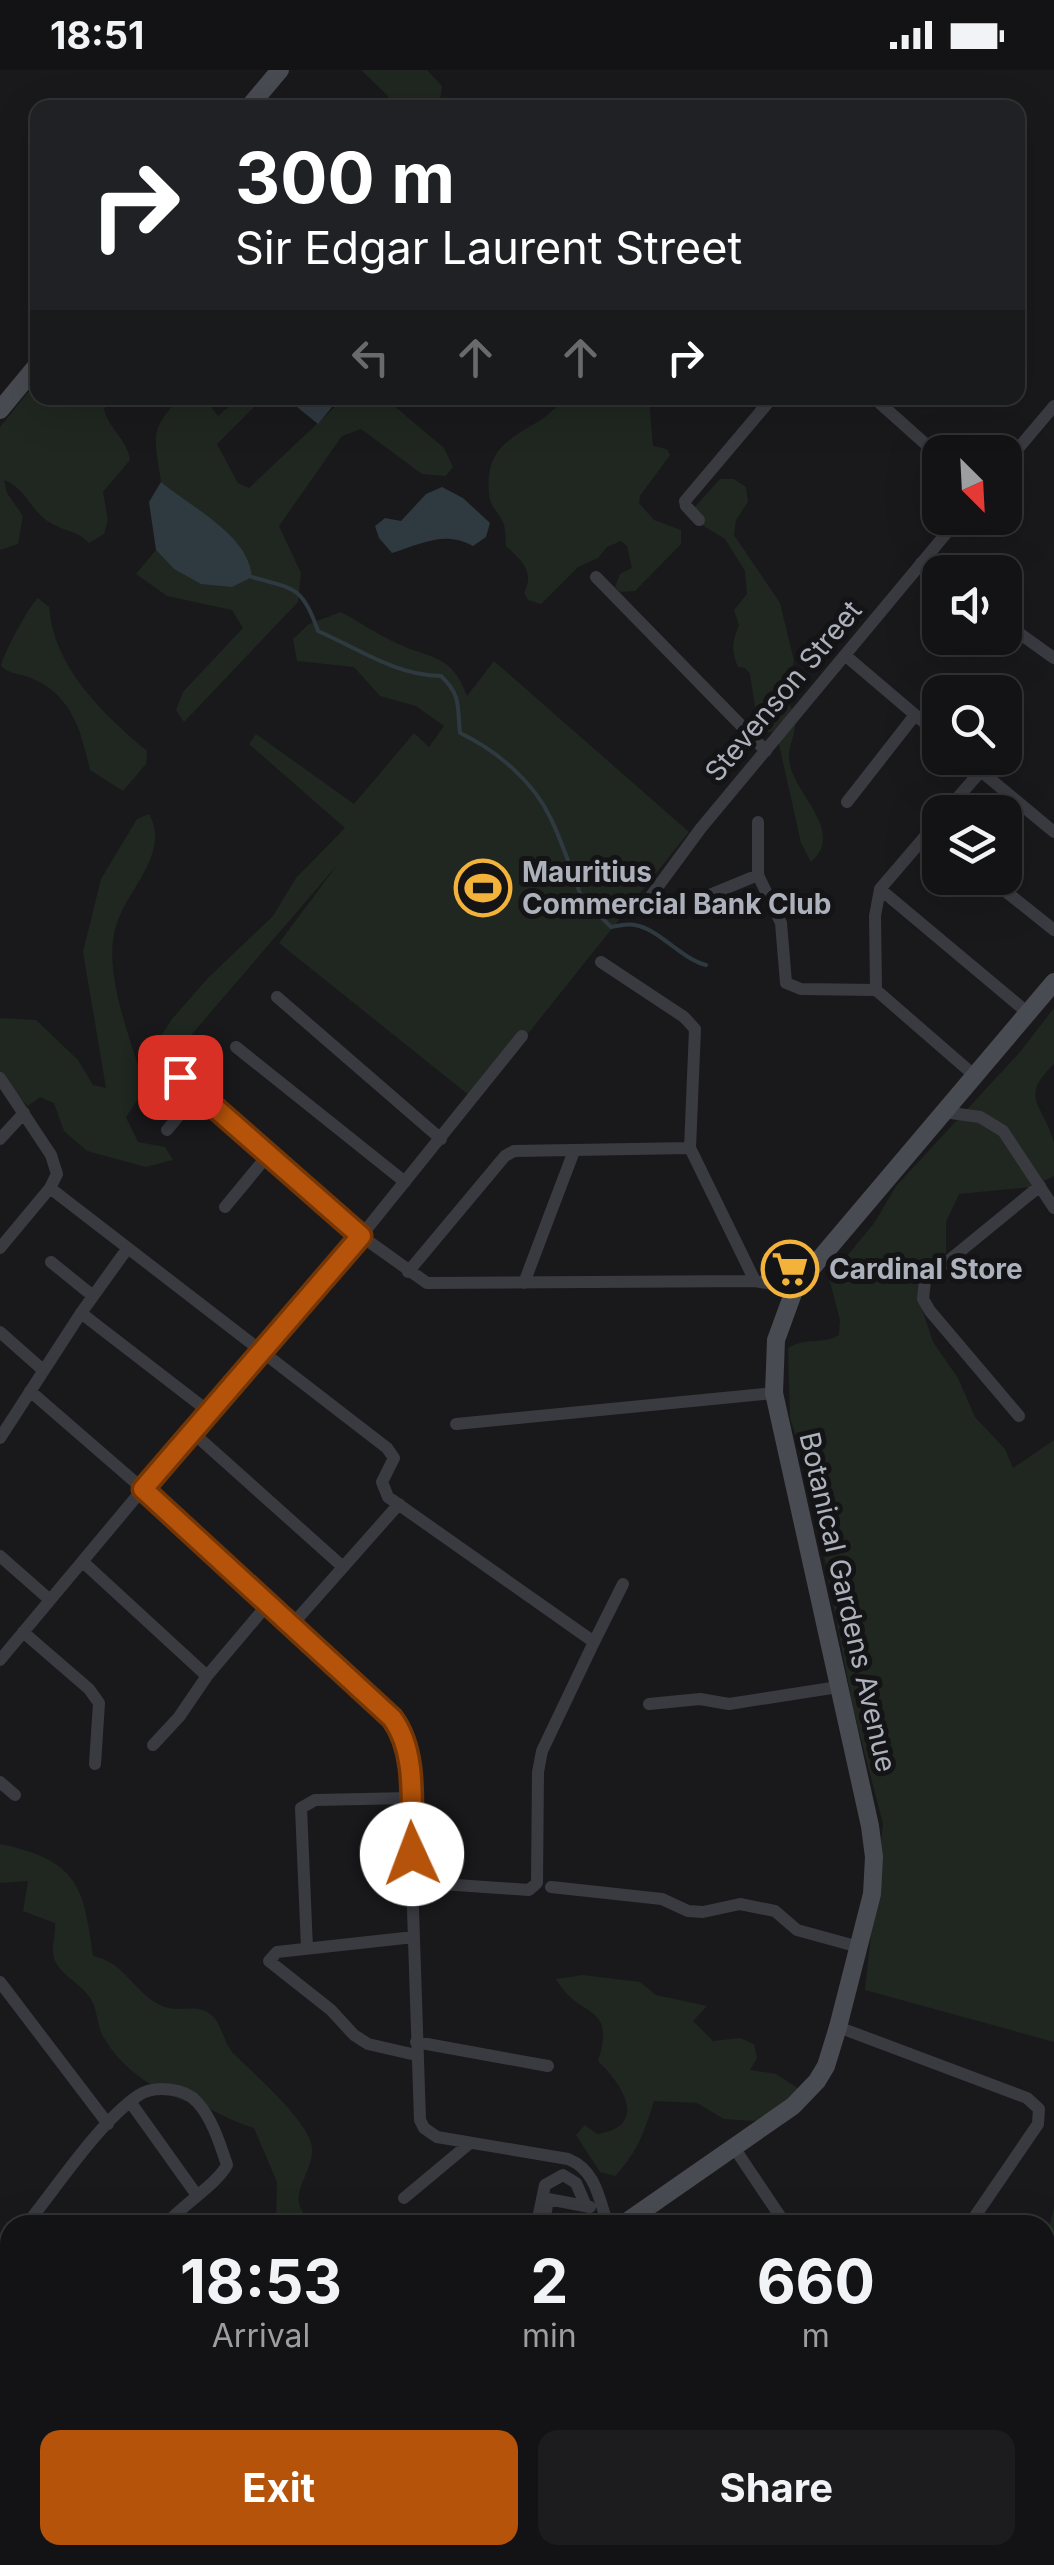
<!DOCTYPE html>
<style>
body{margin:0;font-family:Inter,sans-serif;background:#1c1c1e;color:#f1f3f6;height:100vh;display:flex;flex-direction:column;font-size:38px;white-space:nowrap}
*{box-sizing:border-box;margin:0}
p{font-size:32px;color:#9d9ea0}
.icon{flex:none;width:55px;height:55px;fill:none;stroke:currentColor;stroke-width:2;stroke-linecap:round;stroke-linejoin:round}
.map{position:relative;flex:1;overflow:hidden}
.drawer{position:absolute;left:0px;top:2145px;width:1055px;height:350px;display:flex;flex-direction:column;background:#131315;border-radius:30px 30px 0 0;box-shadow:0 10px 40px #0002,0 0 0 2px #323234}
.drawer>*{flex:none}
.hud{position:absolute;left:30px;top:30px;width:995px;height:305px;border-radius:20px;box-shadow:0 10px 40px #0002,0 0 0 2px #323234;background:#202124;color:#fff;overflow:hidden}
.needle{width:65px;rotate:156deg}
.buttons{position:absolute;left:922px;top:365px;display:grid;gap:20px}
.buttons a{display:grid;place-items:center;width:100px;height:100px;border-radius:20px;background:#131315;box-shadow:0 10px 40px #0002,0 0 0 2px #323234;font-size:50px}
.pin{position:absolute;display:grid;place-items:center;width:85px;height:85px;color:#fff;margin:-42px;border-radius:20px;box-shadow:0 5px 15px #0006}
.me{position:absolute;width:110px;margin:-55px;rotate:358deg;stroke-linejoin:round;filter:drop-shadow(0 0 8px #0008)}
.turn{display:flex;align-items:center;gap:35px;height:210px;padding:0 40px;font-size:45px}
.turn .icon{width:130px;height:130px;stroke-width:2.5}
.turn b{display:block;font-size:70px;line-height:85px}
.lanes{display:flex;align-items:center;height:95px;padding:0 40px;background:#0003;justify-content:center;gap:50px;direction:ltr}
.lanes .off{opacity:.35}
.eta{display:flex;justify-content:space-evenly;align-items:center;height:170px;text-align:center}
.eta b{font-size:60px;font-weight:700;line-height:70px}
.cta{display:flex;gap:20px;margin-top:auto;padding:20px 40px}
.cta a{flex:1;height:115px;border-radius:20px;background:#b45309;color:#fff;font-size:40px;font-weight:700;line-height:115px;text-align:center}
.cta a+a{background:#1c1c1e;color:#f1f3f6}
.status{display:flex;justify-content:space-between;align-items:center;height:70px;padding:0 50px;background:#131315;direction:ltr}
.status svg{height:28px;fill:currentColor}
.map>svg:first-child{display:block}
</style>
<div class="status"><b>18:51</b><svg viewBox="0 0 49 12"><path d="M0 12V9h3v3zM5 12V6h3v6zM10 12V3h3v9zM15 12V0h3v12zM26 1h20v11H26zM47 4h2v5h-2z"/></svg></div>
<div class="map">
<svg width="1054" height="2495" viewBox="0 0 1054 2495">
<rect width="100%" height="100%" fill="#19191c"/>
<path fill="#1f2720" d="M361 0H427L442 16 439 37H391L388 26Z
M37 311 38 328H112L104 339C109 360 127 368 130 390L103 422 108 450 104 464 89 473C76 459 60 461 46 450 29 437 25 418 4 410L7 423 23 446 18 474 0 480V357Z
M180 328H205L218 346 239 328H263L217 374 238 413 249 418 340 332 336 328H385L444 378 453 397 446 406 422 404 361 359 342 366 279 456 301 503 298 532 184 652 176 640 183 622 243 558 232 540 167 526 136 504 156 480 174 499 192 439 161 412C155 369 148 360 180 328Z
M571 328H649L653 376 667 379 670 385 640 426 639 433 654 450 681 460V474L635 521 620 522 615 517 620 504 632 498 627 476 621 471 607 477 598 488 578 497 541 534 528 530 524 523C535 502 522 491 506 476 505 469 506 459 503 452 498 442 490 436 489 424 485 379 508 370 539 351 551 343 558 334 571 328Z
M720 409H734L746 417 748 432 736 450 734 465 780 533 794 591 784 629C809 655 784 669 790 695 797 727 845 762 811 792L801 773 776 661 763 663 758 656 750 604 745 598 738 597C731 581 732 571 739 555L734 540 747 524 745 501 725 469 692 449 691 441Z
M38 528 49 537C54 598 102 643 147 681L146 694 123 721 90 700C81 661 72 625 31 608 20 603 10 605 1 596 4 583 28 537 38 528Z
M341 542C359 552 377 564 396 573 431 589 452 584 467 626L494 591 689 762 475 1030 279 873 338 794 155 1007 143 994 172 949 208 908 273 846 296 808 345 758 249 674 256 664 354 734 414 663 429 677 444 656 416 636 380 626 354 597 297 591 293 569 309 554Z
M149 744C170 781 131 816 118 850 100 896 129 963 142 1009V1023L126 1047 138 1072 165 1077 173 1090 146 1097 87 1081 64 1061 54 1033 40 1027 28 1036 0 1010V948L36 950 78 990 93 1015 106 1018 83 882 101 809 137 749Z
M1054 938V994C1017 1029 1045 1035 1054 1073 1054 1084 1054 1096 1054 1106L1031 1117 959 1124 946 1152V1182L919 1215V1230L933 1272 958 1308 975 1347 1005 1379 1013 1398 1054 1370V1972L865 1920 883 1754 853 1638 809 1406 790 1348 788 1278C805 1267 822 1275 839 1265L840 1250 829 1208 875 1152 896 1116 1020 982Z
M0 1774C76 1790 84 1814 93 1886 125 1892 133 1922 160 1935 175 1943 191 1935 205 1941 223 1949 222 1973 235 1985 253 2003 311 2053 312 2078 314 2104 284 2125 308 2148L327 2155H276L277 2112 254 2058C232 2051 224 2046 204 2036 198 2033 190 2033 182 2030 151 2017 122 1999 104 1968 97 1957 98 1943 92 1931 83 1913 55 1904 53 1883 52 1874 56 1863 55 1853L23 1841 28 1811 0 1813Z
M583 1905 640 1912 656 1925 707 1936 693 1951 713 1971 740 1968 754 1974 757 1988 750 2000 776 2004 801 2020 781 2042 754 2051 724 2049 697 2033 654 2031C644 2063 638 2081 615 2106L600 2102 576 2065 585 2055 597 2064C650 2056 622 2014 598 1991 617 1932 579 1950 556 1909Z
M1054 2137V2348L1050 2362 1054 2371V2495H874L884 2485H1045V2245L1054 2227 1047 2167Z
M0 2219 10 2230V2472L0 2469Z
M197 2485H309L301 2495H190Z
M591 2485H648L667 2495H588Z"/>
<path fill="#2f3940" d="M286 328H330L336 332 318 354Z
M161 412C193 439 248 464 252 507L232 517 201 514 174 499 156 480 149 432Z
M442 417 463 428 490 453 486 467 473 476C445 460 421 474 392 483L379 468 375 456 385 448 401 451 426 424Z"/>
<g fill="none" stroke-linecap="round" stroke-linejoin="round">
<path stroke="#2f3940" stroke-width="4" d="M252 507C295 519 303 517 318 561 359 579 395 605 441 606 462 626 457 637 460 663 496 680 533 711 550 747 563 773 571 801 582 828L611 857C619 856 628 853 635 855 659 859 680 888 706 895"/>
<path stroke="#3a3b41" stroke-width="12" d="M874 328 940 387
M1005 394 1054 336
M699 450 686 436 685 431 772 328
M921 493 940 507
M596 507 766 681
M1005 553 1054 588
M846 586 940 666
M965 688 1054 762
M847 732 915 645
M945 742 981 701
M940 749 880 819 875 846 876 920 975 1006
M758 752V805L781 853 786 913 801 919 876 920
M989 808 1054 860
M880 819 1028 943
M707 826 758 805
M648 830 701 758 959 448
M601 892 684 947 695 959 690 1078 755 1211
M277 927 441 1069
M236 977 405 1112
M180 1007 361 1166 427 1213 755 1211 795 1218
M0 1008 51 1085 57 1104 50 1118 0 1178
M944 1042 980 1047 1003 1061 1054 1138
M167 1060 198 1023
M0 1069 24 1043
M50 1118 387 1378 394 1388 382 1412 388 1427 594 1572 542 1681 538 1702 537 1813 529 1820 413 1812
M225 1137 268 1085
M51 1192 93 1226
M408 1202 505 1086 514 1081 690 1078
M524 1213 574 1081
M81 1243 208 1341
M0 1262 43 1300
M30 1321 143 1419 393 1649 403 1663 408 1689 420 2050 424 2058 437 2067 568 2089C596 2100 599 2129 608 2155
M1019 1346 930 1241 923 1229 925 1210 1040 1116
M456 1354 774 1323
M191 1361 343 1497
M0 1368 81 1243 127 1179
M0 1486 50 1530
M83 1492 207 1606
M291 1556 399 1434
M23 1562 89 1619 99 1633 95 1694
M594 1572 623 1514
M0 1590 208 1341 361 1166 522 966
M649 1634 700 1629 729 1634 838 1617
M153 1675 179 1647 207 1606 267 1535
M0 1712 15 1725
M551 1817 662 1829 688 1841 703 1842 740 1834 775 1841 797 1860 859 1877
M414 1867 277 1882 269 1891 331 1940 354 1965 368 1974 416 1985
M307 1878 301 1738 315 1730 410 1728
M0 1912 108 2054
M838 1957 1027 2028 1039 2039 1038 2054 969 2155
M416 1972 548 1996
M131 2033 196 2124
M733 2076 786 2155
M404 2128 470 2073
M546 2141 548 2129 590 2137
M537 2153 545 2115 563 2105 576 2113 586 2136
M26 2155C57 2117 100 2051 139 2025 155 2015 185 2018 197 2032 212 2048 220 2074 227 2095 217 2114 181 2136 165 2155
M0 2187 10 2175
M0 2200 10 2207
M416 2485 439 2495
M125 2495 133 2485"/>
<path stroke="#484b51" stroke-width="18" d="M248 38 280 0
M0 340 38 294
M622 2155 793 2036 817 2011 826 1996 838 1957 872 1824 874 1787 870 1756 774 1323 776 1270 795 1218 1054 912
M576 2495 578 2485"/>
</g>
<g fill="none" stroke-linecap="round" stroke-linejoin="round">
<g stroke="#753606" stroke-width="25">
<path id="route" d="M180 1007 361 1166 143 1419 392 1648C419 1684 410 1741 412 1784"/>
</g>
<use href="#route" stroke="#b45309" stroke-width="18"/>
</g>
<defs>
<g id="stadium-ring" transform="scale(2.875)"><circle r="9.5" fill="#141417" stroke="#f3b23a" stroke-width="1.5"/><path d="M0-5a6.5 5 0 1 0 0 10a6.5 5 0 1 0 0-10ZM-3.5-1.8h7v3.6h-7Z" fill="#f3b23a"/></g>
<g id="supermarket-ring" transform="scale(2.875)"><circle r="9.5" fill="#141417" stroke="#f3b23a" stroke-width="1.5"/><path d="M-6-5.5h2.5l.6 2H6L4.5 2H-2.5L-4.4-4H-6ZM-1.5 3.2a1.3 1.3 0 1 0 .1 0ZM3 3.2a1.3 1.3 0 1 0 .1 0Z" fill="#f3b23a"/></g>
</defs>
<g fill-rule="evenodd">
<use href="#stadium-ring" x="483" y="818"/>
<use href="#supermarket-ring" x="790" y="1199"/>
</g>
<g text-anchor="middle" stroke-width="10" stroke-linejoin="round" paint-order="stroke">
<g font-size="28" fill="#acb1bb" stroke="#141417">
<text transform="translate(783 621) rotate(-50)" y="10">Stevenson Street</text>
<text transform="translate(848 1532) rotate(77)" y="10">Botanical Gardens Avenue</text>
</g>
<g font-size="28" font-weight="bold" fill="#acb1bb" stroke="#141417" text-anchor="start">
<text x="522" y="812">Mauritius<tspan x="522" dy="32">Commercial Bank Club</tspan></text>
<text x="829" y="1209">Cardinal Store</text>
</g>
</g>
</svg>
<div class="buttons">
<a><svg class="needle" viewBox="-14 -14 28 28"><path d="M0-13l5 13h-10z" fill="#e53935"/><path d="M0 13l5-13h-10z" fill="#9d9ea0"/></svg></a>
<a><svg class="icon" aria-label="sound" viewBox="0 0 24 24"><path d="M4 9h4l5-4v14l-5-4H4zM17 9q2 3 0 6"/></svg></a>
<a><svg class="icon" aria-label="search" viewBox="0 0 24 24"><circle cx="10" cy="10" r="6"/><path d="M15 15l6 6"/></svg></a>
<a><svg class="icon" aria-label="layers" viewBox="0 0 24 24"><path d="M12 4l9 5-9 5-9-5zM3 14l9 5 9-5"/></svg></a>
</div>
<div class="pin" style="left:180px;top:1007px;background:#d93025"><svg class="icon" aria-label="arrive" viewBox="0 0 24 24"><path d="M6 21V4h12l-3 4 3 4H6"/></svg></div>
<svg class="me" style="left:412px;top:1784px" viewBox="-20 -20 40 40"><circle r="19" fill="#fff"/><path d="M0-13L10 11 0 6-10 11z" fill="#b45309"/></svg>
<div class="hud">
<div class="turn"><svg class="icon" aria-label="right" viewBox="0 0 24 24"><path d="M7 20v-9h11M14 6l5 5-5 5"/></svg><div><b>300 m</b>Sir Edgar Laurent Street</div></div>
<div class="lanes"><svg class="icon off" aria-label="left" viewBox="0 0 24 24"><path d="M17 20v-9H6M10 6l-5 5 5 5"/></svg><svg class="icon off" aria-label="ahead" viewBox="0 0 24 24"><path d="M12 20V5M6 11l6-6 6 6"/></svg><svg class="icon off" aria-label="ahead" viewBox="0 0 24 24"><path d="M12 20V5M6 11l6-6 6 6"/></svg><svg class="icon" aria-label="right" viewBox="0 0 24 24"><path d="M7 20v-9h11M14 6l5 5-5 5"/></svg></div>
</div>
<section class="drawer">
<div class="eta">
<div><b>18:53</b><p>Arrival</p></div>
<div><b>2</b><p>min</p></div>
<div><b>660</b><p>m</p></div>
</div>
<div class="cta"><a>Exit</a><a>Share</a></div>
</section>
</div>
